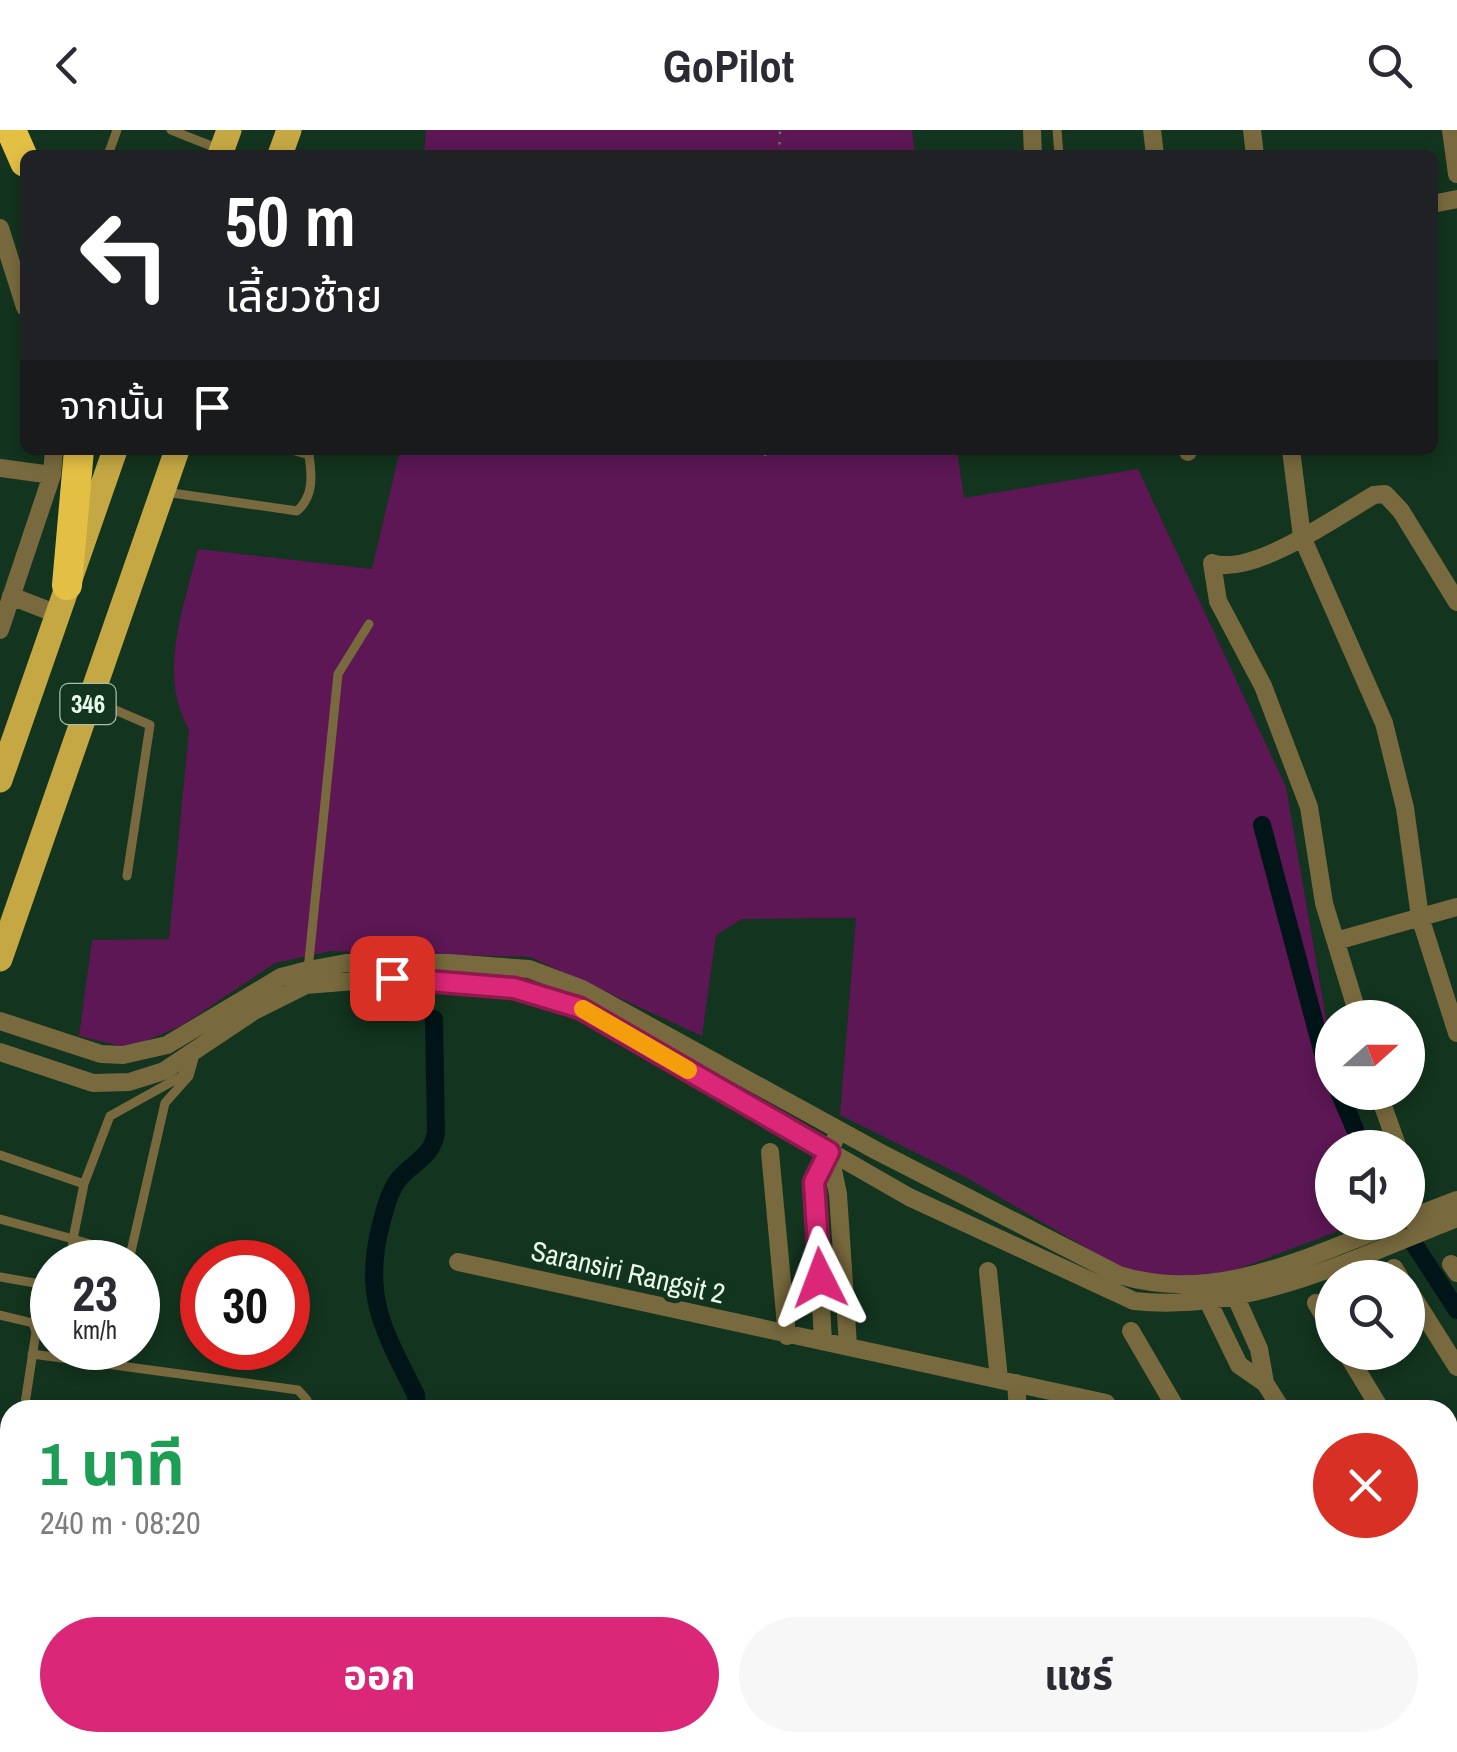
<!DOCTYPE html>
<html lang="th">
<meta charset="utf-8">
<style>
body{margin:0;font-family:"Archivo Narrow","Noto Sans Thai",sans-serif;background:#f7f7f7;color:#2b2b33;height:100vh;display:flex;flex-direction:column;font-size:38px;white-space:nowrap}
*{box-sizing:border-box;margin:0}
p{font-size:32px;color:#7c7c81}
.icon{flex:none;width:55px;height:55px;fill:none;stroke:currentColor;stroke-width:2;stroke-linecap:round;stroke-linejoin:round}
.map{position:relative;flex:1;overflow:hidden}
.details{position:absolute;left:0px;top:1270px;width:1458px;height:352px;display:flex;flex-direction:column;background:#fff;border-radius:30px 30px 0 0;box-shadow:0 5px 15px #0003}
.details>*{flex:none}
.banner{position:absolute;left:20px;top:20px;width:1418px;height:305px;border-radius:15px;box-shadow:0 5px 15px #0003;background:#202124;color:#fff;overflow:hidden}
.needle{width:65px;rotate:69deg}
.controls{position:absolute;left:1315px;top:870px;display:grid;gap:20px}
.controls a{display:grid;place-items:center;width:110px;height:110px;border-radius:50%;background:#fff;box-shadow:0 5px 15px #0003;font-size:50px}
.speed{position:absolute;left:30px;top:1110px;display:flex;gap:20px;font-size:50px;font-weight:700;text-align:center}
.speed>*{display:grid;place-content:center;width:130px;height:130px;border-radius:50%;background:#fff;box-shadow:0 5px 15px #0003;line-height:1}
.speed small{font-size:25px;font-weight:400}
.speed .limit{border:15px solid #d22;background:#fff;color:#111}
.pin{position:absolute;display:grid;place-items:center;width:85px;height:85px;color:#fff;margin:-42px;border-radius:20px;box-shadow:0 5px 15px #0006}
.me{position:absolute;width:110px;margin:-55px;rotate:357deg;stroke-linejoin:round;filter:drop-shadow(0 0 8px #0008)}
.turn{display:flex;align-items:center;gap:35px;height:210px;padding:0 40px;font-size:45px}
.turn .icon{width:130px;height:130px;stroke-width:2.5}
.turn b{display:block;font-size:70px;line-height:85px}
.then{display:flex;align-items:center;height:95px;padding:0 40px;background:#0003;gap:20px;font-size:38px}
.round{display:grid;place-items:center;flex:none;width:105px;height:105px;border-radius:52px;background:#f7f7f7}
.summary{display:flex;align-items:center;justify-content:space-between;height:170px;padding:0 40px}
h1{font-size:60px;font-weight:700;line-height:75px;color:#1e9e55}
.button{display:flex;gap:20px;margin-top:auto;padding:20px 40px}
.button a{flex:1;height:115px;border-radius:60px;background:#db2777;color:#fff;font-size:40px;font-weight:700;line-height:115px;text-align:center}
.button a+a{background:#f7f7f7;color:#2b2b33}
header{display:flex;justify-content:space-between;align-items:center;height:130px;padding:0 40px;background:#fff;font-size:45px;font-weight:700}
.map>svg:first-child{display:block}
</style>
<header><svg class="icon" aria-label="back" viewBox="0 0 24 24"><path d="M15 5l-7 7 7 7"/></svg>GoPilot<svg class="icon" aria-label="search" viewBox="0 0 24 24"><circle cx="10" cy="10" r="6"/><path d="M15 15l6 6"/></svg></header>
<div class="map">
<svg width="1457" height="1622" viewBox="0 0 1457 1622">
<rect width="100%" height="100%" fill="#13341e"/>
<path fill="#5c1754" d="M426 0H912L915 25H424Z
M400 320H957L964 368 1138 339 1286 657 1332 923V962L1344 963 1376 1017 1332 1018V1092L1359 1093 1236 1140 1175 1149 1120 1138 969 1049 840 985 856 788 742 789 716 805 702 906 530 827 331 821 275 833 181 896 129 918 79 906 92 810 169 809 189 600C157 544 184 478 198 419L372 439Z"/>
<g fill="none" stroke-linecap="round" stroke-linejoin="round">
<path stroke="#011418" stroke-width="18" d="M1262 695 1322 920 1332 946
M1339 962 1363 1018
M1403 1097 1457 1180
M417 1280 416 1265C384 1201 362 1167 381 1094 385 1079 389 1063 398 1050 413 1031 431 1029 436 1003L434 889
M461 1622 464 1612"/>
<path stroke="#5e7a66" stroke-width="2.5" stroke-dasharray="2.5 8" stroke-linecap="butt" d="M779 25 780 0
M765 326 766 320"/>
<path stroke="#786a3e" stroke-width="9" d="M171 0 219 19
M1057 0 1059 25
M108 25 117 0
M165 362 297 381C314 366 312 346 309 325L292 320
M92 570 150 595 127 746
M308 840 338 544 369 494
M0 1025 84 1054 73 1109 130 1126 165 973 189 946 196 921
M84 1054 110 986 182 946 190 931
M0 1089 73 1109 71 1132
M0 1147 52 1156
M0 1185 33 1193 36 1202 24 1280
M32 1224 298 1260 307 1270V1280
M0 1611 10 1582
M251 1622 257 1612"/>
<path stroke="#786a3e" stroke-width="18" d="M1032 0 1033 25
M1152 0 1155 25
M1252 0 1255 25
M1451 0 1457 44
M1432 74 1457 69
M0 98 25 177
M1188 320V322
M1291 320 1302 407 1384 593 1405 678 1420 787 1457 903
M0 338 52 345
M11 466 57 484
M0 500 52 345 54 320
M1336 811 1457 777
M1359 888 1324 773 1309 677 1263 556 1218 471 1212 433C1253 447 1337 386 1374 365L1385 364 1401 381 1457 472
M0 891 101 924 123 925 167 915 281 847 308 840 346 833H449L529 839 582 859 877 1021 1119 1145C1217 1175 1308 1126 1399 1092
M0 922 93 953 129 952 164 941 254 881 306 855 392 848 514 858 580 878 909 1067 1134 1171C1249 1183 1352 1129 1457 1088
M1378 962 1398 1018
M770 1022 787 1206
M829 1022 838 1064 848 1215
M1408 1038 1415 1053
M1408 1089 1457 1070
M458 1132 1106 1273 1110 1280
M1451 1134 1457 1143
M1394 1138 1400 1148
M988 1141 999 1249
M1408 1159 1457 1237
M1204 1163 1239 1235 1265 1253 1259 1219 1233 1161
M1316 1173 1332 1200
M1131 1201 1177 1280
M823 1211 814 1052 834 1011
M1346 1222 1381 1280
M1016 1253 1018 1280
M1265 1253 1282 1280
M1448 1392 1457 1408
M1448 1447 1457 1443
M1448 1536 1457 1556
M1431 1612 1435 1622
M1200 1622 1201 1612
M1294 1622 1295 1612
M1372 1622 1373 1612"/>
<path stroke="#c5a844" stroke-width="25" d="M220 25 229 0
M280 25 289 0
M0 650 115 320
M0 829 177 320"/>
<path stroke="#e3c044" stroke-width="30" d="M11 0 25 32
M67 455 79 320"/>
</g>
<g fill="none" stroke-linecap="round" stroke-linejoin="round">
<g stroke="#8e194d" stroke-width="25">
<path id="route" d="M392 848 514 858 580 878 829 1022 814 1052 820 1148"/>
</g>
<use href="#route" stroke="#db2777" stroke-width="18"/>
<path stroke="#f59e0b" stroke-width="18" d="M583 879 688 940"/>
</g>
<g text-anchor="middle" stroke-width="10" stroke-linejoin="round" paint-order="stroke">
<rect fill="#13341e" stroke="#a7bfae" stroke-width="2.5" x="60.5" y="554" width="55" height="40" rx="8"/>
<g font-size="25" font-weight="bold" fill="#e7faeb">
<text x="88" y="583">346</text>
</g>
<g font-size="28" fill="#e7faeb" stroke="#13341e">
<text transform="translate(628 1142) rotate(13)" y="10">Saransiri Rangsit 2</text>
</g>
</g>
</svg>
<div class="controls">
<a><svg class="needle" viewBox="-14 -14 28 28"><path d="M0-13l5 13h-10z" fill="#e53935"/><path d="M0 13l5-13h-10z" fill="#7c7c81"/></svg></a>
<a><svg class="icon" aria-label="sound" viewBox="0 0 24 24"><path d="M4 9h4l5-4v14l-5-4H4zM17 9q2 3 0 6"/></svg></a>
<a><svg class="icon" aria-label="search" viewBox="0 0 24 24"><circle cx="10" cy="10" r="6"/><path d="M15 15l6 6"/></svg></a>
</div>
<div class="speed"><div>23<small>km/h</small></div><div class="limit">30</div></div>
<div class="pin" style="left:392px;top:848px;background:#d93025"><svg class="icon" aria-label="arrive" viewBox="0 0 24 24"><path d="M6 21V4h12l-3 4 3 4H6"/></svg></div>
<svg class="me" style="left:820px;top:1148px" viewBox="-20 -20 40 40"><path d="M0-17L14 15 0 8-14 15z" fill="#db2777" stroke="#fff" stroke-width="4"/></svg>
<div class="banner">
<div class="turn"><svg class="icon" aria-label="left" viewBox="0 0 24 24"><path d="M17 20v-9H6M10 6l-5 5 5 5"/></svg><div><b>50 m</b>เลี้ยวซ้าย</div></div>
<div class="then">จากนั้น<svg class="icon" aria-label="arrive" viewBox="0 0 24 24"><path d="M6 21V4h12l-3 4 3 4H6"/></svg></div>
</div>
<section class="details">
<div class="summary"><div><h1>1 นาที</h1><p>240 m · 08:20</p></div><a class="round" style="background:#d93025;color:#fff"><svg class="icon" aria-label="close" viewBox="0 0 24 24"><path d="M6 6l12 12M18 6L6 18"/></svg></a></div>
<div class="button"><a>ออก</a><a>แชร์</a></div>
</section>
</div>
